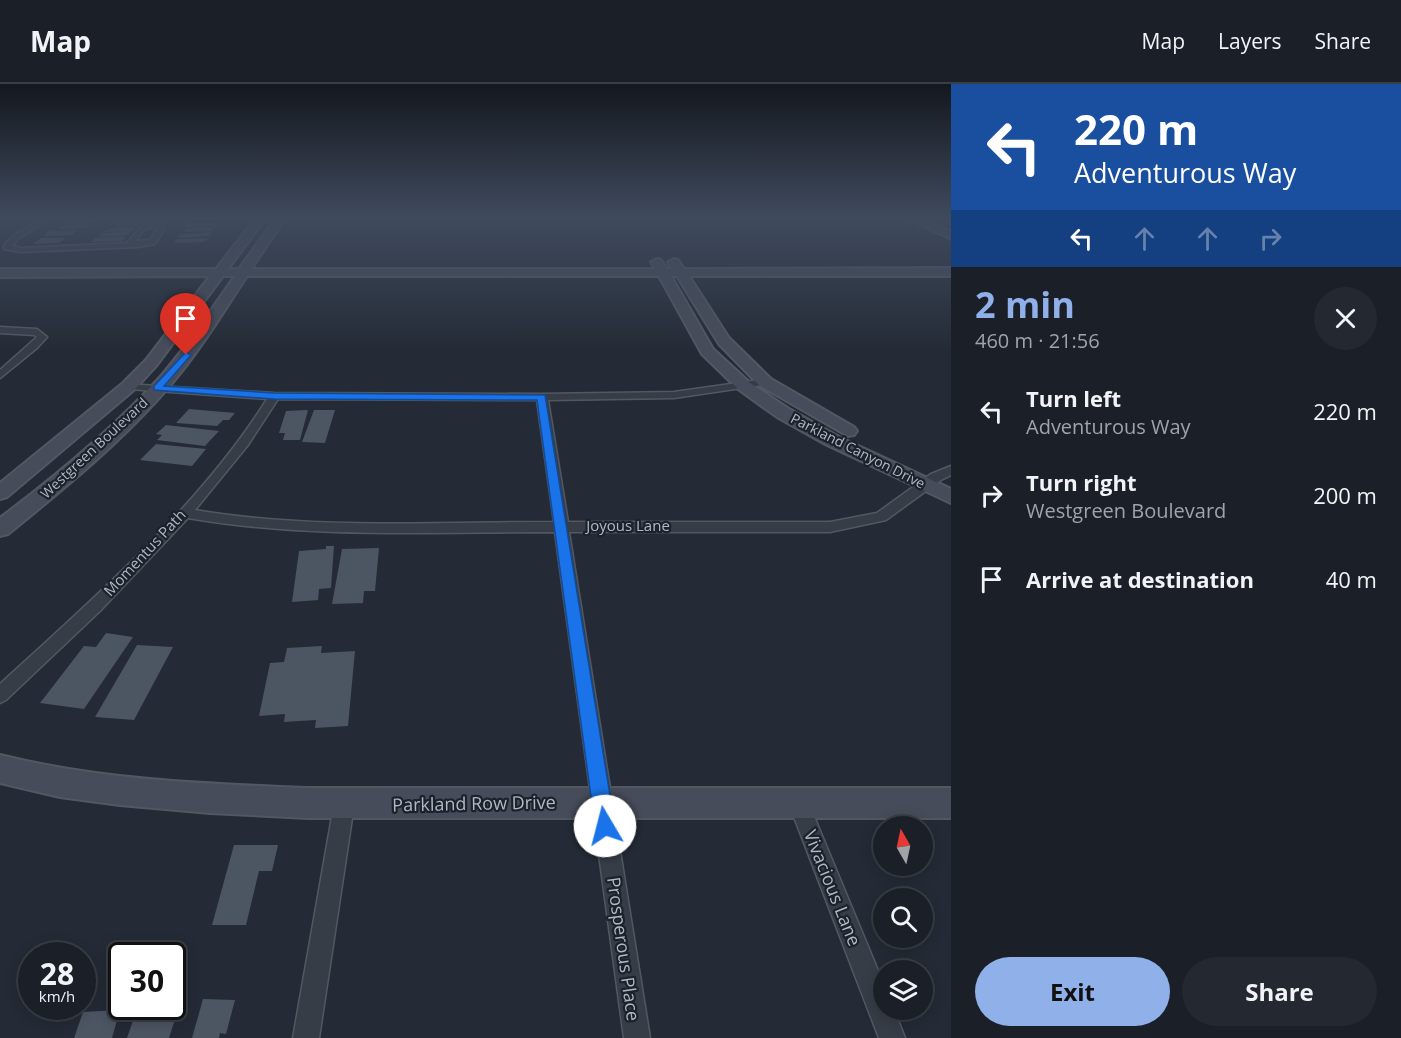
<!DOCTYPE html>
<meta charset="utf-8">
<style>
body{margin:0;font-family:"Open Sans",sans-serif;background:#242830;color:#f1f3f6;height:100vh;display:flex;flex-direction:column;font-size:22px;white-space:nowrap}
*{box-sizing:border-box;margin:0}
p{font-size:20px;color:#a0a3a8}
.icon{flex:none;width:33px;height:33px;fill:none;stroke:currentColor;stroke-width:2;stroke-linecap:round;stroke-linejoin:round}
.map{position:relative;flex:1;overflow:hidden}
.details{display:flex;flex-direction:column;background:#1b2028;width:450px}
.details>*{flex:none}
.banner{background:#1a4fa0;color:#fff;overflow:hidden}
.needle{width:39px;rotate:351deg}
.controls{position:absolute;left:873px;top:732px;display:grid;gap:12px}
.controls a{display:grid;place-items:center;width:60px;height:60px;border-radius:50%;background:#1b2028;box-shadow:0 3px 15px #0003,0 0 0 2px #393e45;font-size:30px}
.speed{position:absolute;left:18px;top:858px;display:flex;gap:12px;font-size:30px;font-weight:700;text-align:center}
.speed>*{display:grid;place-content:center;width:78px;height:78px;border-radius:50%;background:#1b2028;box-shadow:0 3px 15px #0003,0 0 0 2px #393e45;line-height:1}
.speed small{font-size:15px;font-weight:400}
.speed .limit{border:3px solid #111;border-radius:9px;background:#fff;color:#111}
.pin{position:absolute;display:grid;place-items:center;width:51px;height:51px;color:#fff;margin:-62px -26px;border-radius:50% 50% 50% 0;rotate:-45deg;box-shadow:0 0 6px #0007}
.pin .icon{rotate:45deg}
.me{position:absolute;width:66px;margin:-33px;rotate:352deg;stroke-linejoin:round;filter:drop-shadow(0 0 4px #0008)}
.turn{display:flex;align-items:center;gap:21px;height:126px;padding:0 24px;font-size:27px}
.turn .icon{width:78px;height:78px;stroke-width:2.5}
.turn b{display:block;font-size:42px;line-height:51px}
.lanes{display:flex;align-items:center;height:57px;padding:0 24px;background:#0003;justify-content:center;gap:30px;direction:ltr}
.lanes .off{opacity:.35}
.round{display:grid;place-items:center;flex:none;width:63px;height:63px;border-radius:32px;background:#242830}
.overview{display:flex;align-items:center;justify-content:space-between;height:102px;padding:0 24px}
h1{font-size:36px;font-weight:700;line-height:45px;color:#90b0ea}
.primary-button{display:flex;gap:12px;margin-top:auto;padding:12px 24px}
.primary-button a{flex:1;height:69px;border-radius:36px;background:#90b0ea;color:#111;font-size:24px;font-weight:700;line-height:69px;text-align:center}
.primary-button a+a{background:#242830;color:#f1f3f6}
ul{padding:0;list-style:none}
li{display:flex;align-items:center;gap:18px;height:84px;padding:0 24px}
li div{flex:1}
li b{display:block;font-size:22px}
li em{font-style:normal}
header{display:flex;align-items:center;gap:36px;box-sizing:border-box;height:84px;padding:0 30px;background:#1b2028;border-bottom:2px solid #393e45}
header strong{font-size:28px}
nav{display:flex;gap:33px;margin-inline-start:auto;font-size:21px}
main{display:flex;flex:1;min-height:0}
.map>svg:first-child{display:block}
</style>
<header>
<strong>Map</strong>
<nav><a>Map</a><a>Layers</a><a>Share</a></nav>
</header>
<main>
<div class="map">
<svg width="951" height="954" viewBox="0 0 951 954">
<rect width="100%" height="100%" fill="#242b36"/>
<path fill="#4c5562" d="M97 135 94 138 64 140 68 136Z
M144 135 142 141 115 142 119 137Z
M217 138 215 142 184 143 187 139Z
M91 140 88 143 59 145 63 141Z
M134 143 131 147 103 148 111 144Z
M214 143 211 147 183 148 186 144Z
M50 146 57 147 77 146 72 151 43 152Z
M131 147 128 151 98 153 102 149Z
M212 148 210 152 178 154 180 150Z
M126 152 123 157 91 158 95 154Z
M41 154 52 153 50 154H65L59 159 33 160Z
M209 154 203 158 174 159 177 155Z
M189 325 235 329 229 336H223L217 342 176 339Z
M308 326 300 356H283L285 349H279L286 327Z
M314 326H335L325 359 302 358Z
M166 341 219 347 205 362 157 356 162 351 156 350Z
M156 360 206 365 192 382 140 376Z
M326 462H334L331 504 319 505 318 516 292 518 299 467 326 465Z
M379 464 375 507H364L363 519 332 520 342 465Z
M106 549 133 553 84 625 40 619 84 562 96 563Z
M137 561 173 563 134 636 95 633Z
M322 562 321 569 355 567 348 642 315 644 316 636 284 638 285 630 259 632 270 579 284 578 287 564Z
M234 761H278L272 787H259L246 841H212Z
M203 915 235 916 226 950 220 949 219 954H192Z
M172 917H181L169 954H127L138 922H172Z
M120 926 112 954H74L83 928Z"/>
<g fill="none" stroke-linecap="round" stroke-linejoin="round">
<g stroke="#525862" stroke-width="3">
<path id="street" d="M44 135H51L19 154 12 162 21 164 127 159 141 143 153 140 156 135H162L159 140 165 144 155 160 138 163 21 168 4 165V161L14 151ZM154 143 158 145 150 156 135 157 145 145Z
M0 243 37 245 47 253 37 264 0 294V286L37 253 34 251 0 249Z
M765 295 769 296V300L674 314 548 316 568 438H830L877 429 931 390 951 382V391L941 396 886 436 830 448H569L650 954H624L555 448C433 448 309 455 188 434L100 527 6 616 0 619V600C93 515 200 422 267 315L129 305 125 304V300L274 309 542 310 674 308ZM278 315 537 316 554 438C434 438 312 446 195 426L248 361Z
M799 710 806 713 884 901V926H894L905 954H879L789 720 792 713Z
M344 711 351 714 354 721 319 954H293L334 721 337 714Z"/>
</g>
<g stroke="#525862" stroke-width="4">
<path id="secondary" d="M255 135H265L228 185H239L275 135H285L251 185H655L651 178 657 175 661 176 667 185H672L668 178 674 175 678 176 684 185 951 184V192H689L729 254 771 295 854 343 857 347 854 351 848 352 759 301 719 260 677 192H671L713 265 750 299 789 325 839 353 951 405V419L827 361 777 333 738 305 702 270 659 192H247C223 228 201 265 173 298 125 355 66 403 8 450L0 452V434C57 391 113 345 161 292 188 261 211 226 235 192H223L156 282 135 305 7 413 0 415V399L123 299 146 276 210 192 0 193V185H216Z
M909 135H921L951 148V155Z
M0 671C100 696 205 700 308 704H951V734H308L210 729 120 721 60 713 0 699Z"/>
</g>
<use href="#street" fill="#373d47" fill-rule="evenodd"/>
<use href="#secondary" fill="#464c59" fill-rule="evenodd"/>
</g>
<linearGradient id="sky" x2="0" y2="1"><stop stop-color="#14181e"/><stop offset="0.5" stop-color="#3f4a5d"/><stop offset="1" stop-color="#3f4a5d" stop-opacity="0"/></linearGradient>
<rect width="951" height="268" fill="url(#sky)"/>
<path fill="#1a73e8" stroke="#114b97" stroke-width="1.5" d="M186 268 191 271 164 302 274 309 545 311 615 742 612 749 605 751 598 749 595 742 537 316 274 315 154 306V302Z"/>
<g text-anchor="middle" stroke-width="4.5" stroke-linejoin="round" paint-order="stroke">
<g font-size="14" fill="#b2b8c3" stroke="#1c222c">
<text transform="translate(94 364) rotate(-43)" y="5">Westgreen Boulevard</text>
<text transform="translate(858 367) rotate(27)" y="5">Parkland Canyon Drive</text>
</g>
<g font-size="15" fill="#b2b8c3" stroke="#1c222c">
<text x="628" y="447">Joyous Lane</text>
<text transform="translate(145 469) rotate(-47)" y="5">Momentus Path</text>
</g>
<g font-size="18" fill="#b2b8c3" stroke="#1c222c">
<text transform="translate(474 720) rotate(-1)" y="6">Parkland Row Drive</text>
<text transform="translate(832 804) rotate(68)" y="6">Vivacious Lane</text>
<text transform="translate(623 865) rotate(82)" y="6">Prosperous Place</text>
</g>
</g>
</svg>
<div class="controls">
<a><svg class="needle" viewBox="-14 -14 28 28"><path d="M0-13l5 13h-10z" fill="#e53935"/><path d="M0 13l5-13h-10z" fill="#a0a3a8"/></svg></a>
<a><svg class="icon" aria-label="search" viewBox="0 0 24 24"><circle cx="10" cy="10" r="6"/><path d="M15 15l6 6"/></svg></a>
<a><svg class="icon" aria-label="layers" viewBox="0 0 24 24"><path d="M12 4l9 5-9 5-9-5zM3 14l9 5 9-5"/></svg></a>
</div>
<div class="speed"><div>28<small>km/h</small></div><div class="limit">30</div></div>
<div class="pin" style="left:186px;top:271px;background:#d93025"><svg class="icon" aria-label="arrive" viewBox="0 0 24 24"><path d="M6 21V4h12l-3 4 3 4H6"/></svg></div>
<svg class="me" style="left:605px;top:742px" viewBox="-20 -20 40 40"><circle r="19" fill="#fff"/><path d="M0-13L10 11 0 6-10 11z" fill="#1a73e8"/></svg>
</div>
<section class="details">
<div class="banner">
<div class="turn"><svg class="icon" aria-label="left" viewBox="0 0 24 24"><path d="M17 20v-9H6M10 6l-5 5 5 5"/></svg><div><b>220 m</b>Adventurous Way</div></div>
<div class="lanes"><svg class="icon" aria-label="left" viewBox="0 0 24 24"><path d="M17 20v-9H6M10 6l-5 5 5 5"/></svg><svg class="icon off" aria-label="ahead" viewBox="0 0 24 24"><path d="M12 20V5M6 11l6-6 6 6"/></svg><svg class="icon off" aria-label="ahead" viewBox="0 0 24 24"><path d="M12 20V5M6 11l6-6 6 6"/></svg><svg class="icon off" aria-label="right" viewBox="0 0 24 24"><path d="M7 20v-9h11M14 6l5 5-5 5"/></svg></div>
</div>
<div class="overview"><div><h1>2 min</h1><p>460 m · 21:56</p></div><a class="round"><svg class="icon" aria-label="close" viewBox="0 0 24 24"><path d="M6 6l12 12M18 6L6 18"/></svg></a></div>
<ul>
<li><svg class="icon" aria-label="left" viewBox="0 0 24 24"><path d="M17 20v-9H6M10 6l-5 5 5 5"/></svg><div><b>Turn left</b><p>Adventurous Way</p></div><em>220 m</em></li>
<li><svg class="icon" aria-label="right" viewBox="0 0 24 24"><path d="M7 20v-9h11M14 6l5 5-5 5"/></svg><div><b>Turn right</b><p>Westgreen Boulevard</p></div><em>200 m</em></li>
<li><svg class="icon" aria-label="arrive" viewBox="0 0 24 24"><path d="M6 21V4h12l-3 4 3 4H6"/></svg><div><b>Arrive at destination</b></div><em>40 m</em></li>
</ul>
<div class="primary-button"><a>Exit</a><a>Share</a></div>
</section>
</main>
